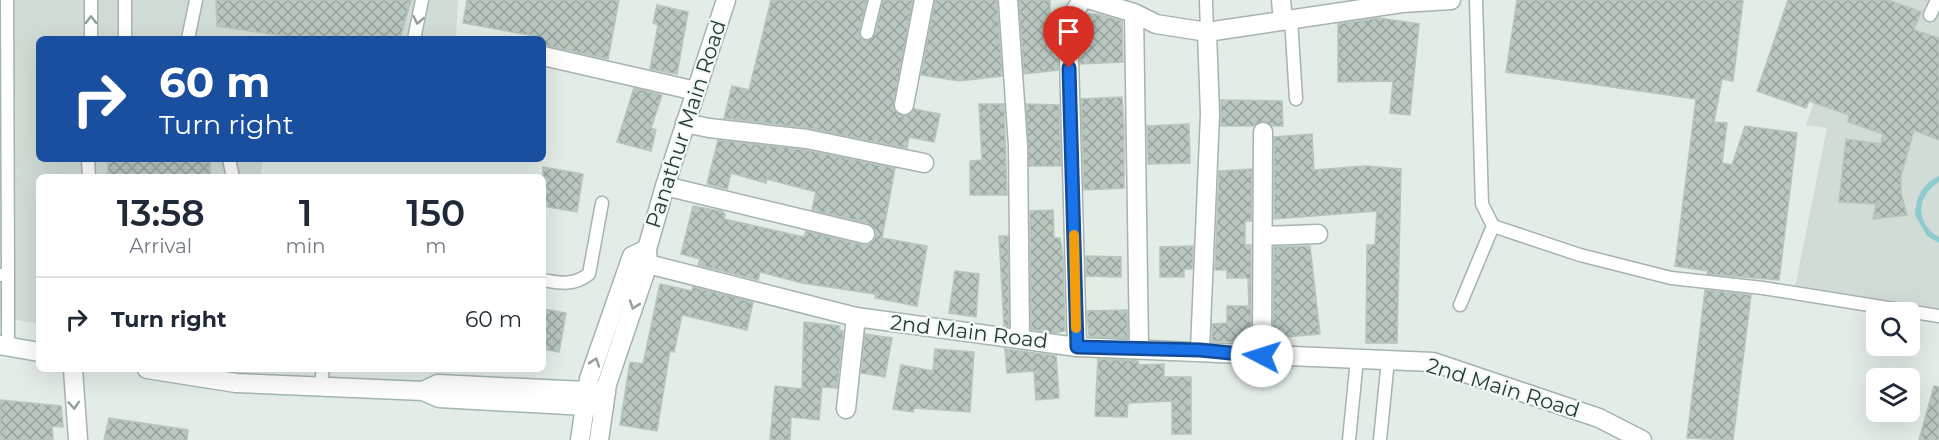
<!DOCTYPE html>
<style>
body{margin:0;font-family:Montserrat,sans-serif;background:#f2f2f3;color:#1f2937;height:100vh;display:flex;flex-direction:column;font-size:22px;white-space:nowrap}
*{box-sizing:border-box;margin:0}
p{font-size:20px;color:#747a83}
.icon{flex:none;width:33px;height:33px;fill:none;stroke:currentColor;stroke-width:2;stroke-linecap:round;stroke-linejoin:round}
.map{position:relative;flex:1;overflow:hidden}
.details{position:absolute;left:36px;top:174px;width:510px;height:198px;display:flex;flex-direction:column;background:#fff;border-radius:9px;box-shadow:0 6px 24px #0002}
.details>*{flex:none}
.hud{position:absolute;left:36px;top:36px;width:510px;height:126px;border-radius:9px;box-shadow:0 6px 24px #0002;background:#1a4fa0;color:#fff;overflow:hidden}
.tools{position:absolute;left:1866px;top:302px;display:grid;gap:12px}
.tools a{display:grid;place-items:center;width:54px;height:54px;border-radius:9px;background:#fff;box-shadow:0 6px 24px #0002;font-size:30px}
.pin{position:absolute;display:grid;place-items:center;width:51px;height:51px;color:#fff;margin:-62px -26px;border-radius:50% 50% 50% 0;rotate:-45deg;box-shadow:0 0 6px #0007}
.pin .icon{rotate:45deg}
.me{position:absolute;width:66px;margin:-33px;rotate:275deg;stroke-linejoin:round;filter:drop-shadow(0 0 4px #0008)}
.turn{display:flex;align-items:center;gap:21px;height:126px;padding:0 24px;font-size:27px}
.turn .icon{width:78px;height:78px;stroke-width:2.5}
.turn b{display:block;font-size:42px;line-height:51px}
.eta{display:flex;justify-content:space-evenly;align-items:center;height:102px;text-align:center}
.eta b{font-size:36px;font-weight:600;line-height:42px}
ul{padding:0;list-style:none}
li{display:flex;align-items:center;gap:18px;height:84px;padding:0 24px;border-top:2px solid #e0e1e3}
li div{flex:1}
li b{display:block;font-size:22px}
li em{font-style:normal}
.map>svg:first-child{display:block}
</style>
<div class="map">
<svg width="1939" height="440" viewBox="0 0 1939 440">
<defs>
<pattern id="building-cross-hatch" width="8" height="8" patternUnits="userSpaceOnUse" patternTransform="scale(1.5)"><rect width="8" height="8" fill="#b9c7c0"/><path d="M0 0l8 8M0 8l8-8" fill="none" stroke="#96a39d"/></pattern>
</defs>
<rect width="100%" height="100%" fill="#e3ece7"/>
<path fill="#d2dcd6" d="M0 0H458L456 39H39V159H263L260 177H39V324L0 317Z
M1851 0H1939V309L1795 287 1827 128 1806 125Z"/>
<path fill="#8fcbce" d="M1939 176V182C1916 196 1915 223 1939 237V243L1927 236 1915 215C1916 197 1922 184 1939 176Z"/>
<path fill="url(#building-cross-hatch)" stroke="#b6c6bd" stroke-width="1.5" d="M216 0H411L400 39H303L217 26Z
M467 0H619L608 59 543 45V39H534V36L463 23Z
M771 0H867L859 32 861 39 866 41 875 35 883 0H913L893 108 902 116 908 115 914 109 940 114 934 142 909 137 907 148 808 128 724 118 732 86 749 90Z
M935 0H997L1002 76 959 81 921 75Z
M1019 0H1050V16L1059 15 1058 70 1024 74Z
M1517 0H1743L1733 81 1722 79 1714 122 1727 123 1722 163 1732 165 1745 126 1797 133 1779 280 1707 274 1708 271 1675 266 1696 99 1506 72Z
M1788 0H1888L1921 12 1914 30 1939 38V140L1914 130 1901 176V193L1907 215 1873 219 1876 204 1839 202 1846 139 1881 144 1883 134 1848 122 1849 115 1809 101 1806 108 1757 91Z
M657 5 688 12 677 74 650 69 658 25 653 23Z
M1086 14H1097L1122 21 1123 62 1080 64 1079 25Z
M1379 18 1419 24 1410 115 1390 113 1393 81 1338 82V24Z
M634 88 662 95 651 128 656 130 651 151 617 142Z
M1122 97 1124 127V188L1084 190 1081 99Z
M1221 100 1282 101 1283 126H1273L1262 121 1253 126H1221Z
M979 104H1004L1007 195H970V161L982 160Z
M1026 104 1059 105 1061 166H1029Z
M1189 124 1190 163 1148 164 1147 126Z
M1312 134 1314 170 1366 166 1401 169 1397 343H1366L1367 245H1375L1377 211 1274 219V137Z
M718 140 805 150 895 168 882 238 927 246 917 306 875 298V294L802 283 760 272 758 280 698 265 700 259 681 254 693 206 721 211 725 214 724 219 804 237 806 231 863 245H869L876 237V230L868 223 812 210 816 192 767 179 766 183 731 173 727 189 707 184Z
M108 159H210V177H108Z
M543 167 583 174 577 212 543 206Z
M1252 169 1251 221H1245V245H1251V343L1212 341V324L1227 323V306H1249L1248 278H1227V270H1215L1219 171Z
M1053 210 1054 238H1060L1063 256 1065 331 1054 333 1031 329 1030 211Z
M999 236H1008L1009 326H1004Z
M1193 246 1192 269H1184V277H1160V247Z
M1310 246 1320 334 1273 338 1274 247Z
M1086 256 1121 257V277L1086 276Z
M955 271 979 274 976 317 949 313Z
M660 284 692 291 693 287 753 302 747 330 682 315 674 352 670 351 657 431 620 425 630 362 643 364Z
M1705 290 1751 295 1733 440 1687 438Z
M543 309 566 313 559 352 543 349Z
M1127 310 1128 338 1089 336 1087 311Z
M804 322 840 326 839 330 843 331 837 388 822 387 819 420 791 417 790 440H770L775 386 802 389Z
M865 334 892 338 885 377 861 373Z
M935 349 974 352 970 412 914 408 913 412 893 409 901 365 933 371Z
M1005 349 1056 356 1059 398 1036 400 1034 371 1007 373Z
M1098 359 1138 361V365L1164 364V377H1191V434H1172V401L1128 403 1127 417 1095 416Z
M1934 386 1939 387V440H1919Z
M0 400 61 406 63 427 52 426 53 440H0Z
M109 418 188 430 187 440H104Z"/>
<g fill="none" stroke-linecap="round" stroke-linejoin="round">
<g stroke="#a6b4ad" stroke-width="15">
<path id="service" d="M91 0V39
M1206 0 1207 32
M1476 0 1482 204 1493 226 1580 255 1671 278 1763 288 1939 316
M1930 15 1937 0
M1291 19 1296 99
M867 33 875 0
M125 39V0
M188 39 196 0
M414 39 422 0
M88 159 89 177
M229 159 233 177
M0 275 8 274 7 0
M543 280C561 283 573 286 589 274L602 203
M1460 305 1493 226
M8 346V274
M320 388 323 369
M1349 440 1357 359
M1380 440 1388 360"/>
</g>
<g stroke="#a6b4ad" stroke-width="21">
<path id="minor" d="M1008 0 1018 146 1020 338
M1091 0 1134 13 1156 24 1207 32 1402 3 1451 0
M1281 0 1283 20
M1134 13 1139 348
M543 56 696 91
M904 105 924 0
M685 123 709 128 807 139 924 163
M665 186 865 234
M1263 236 1318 234
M1077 347 1068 22 1082 0
M1200 350 1210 114 1207 32
M1262 356 1263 132
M73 369 78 440
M846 409 856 317"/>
</g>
<g stroke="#a6b4ad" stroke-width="21">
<path id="tertiary" d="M648 264 856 317 1077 347 1433 362 1599 418 1642 440
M580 440 589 379 632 256 647 249
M599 440 607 384 648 264 647 249 665 186 726 0"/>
</g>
<g stroke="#a2b7ae" stroke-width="21">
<path id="secondary" d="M0 345 39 352
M147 369 236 383 423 391 438 384 606 392
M423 391 439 398 604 407"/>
</g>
<use href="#service" stroke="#fff" stroke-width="12"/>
<use href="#minor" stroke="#fff" stroke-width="18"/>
<use href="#tertiary" stroke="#fff" stroke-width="18"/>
<use href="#secondary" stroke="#fff" stroke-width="18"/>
</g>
<defs><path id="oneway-chevron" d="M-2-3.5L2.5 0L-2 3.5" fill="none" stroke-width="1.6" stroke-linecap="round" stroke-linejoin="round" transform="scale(1.5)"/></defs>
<g stroke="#929e99">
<use href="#oneway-chevron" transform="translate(91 20) rotate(-90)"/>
<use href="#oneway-chevron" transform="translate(418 20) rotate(101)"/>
<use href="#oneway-chevron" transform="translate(634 305) rotate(109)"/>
<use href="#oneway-chevron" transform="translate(595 362) rotate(-71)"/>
<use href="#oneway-chevron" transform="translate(74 405) rotate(86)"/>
</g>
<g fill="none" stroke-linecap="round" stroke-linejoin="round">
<g stroke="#114b97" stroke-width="15">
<path id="route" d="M1069 68 1077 347 1200 350 1262 356"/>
</g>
<use href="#route" stroke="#1a73e8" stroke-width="10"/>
<path stroke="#f59e0b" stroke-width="10" d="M1074 235 1076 328"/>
</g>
<g text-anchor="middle" stroke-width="4.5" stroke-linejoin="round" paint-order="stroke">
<g font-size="21" fill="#243d33" stroke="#f4f9f6">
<text transform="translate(686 124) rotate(-72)" y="7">Panathur Main Road</text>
<text transform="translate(969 332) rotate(7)" y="7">2nd Main Road</text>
<text transform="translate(1503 388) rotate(17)" y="7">2nd Main Road</text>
</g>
</g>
</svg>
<div class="tools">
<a><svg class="icon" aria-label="search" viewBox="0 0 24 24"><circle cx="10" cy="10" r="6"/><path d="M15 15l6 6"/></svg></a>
<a><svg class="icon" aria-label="layers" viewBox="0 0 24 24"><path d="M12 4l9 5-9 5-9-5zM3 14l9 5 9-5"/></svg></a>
</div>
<div class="pin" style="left:1069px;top:68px;background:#d93025"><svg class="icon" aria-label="arrive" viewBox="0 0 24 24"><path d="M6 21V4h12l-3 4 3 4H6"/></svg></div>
<svg class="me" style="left:1262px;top:356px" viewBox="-20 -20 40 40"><circle r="19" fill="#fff"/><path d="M0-13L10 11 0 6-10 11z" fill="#1a73e8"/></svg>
<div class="hud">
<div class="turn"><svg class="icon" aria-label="right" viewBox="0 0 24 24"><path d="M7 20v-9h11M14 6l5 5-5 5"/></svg><div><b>60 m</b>Turn right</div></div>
</div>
<section class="details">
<div class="eta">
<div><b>13:58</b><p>Arrival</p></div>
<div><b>1</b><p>min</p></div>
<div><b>150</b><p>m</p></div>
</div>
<ul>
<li><svg class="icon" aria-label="right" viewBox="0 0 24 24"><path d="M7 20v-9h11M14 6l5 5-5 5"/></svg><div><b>Turn right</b></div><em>60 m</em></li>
</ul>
</section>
</div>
